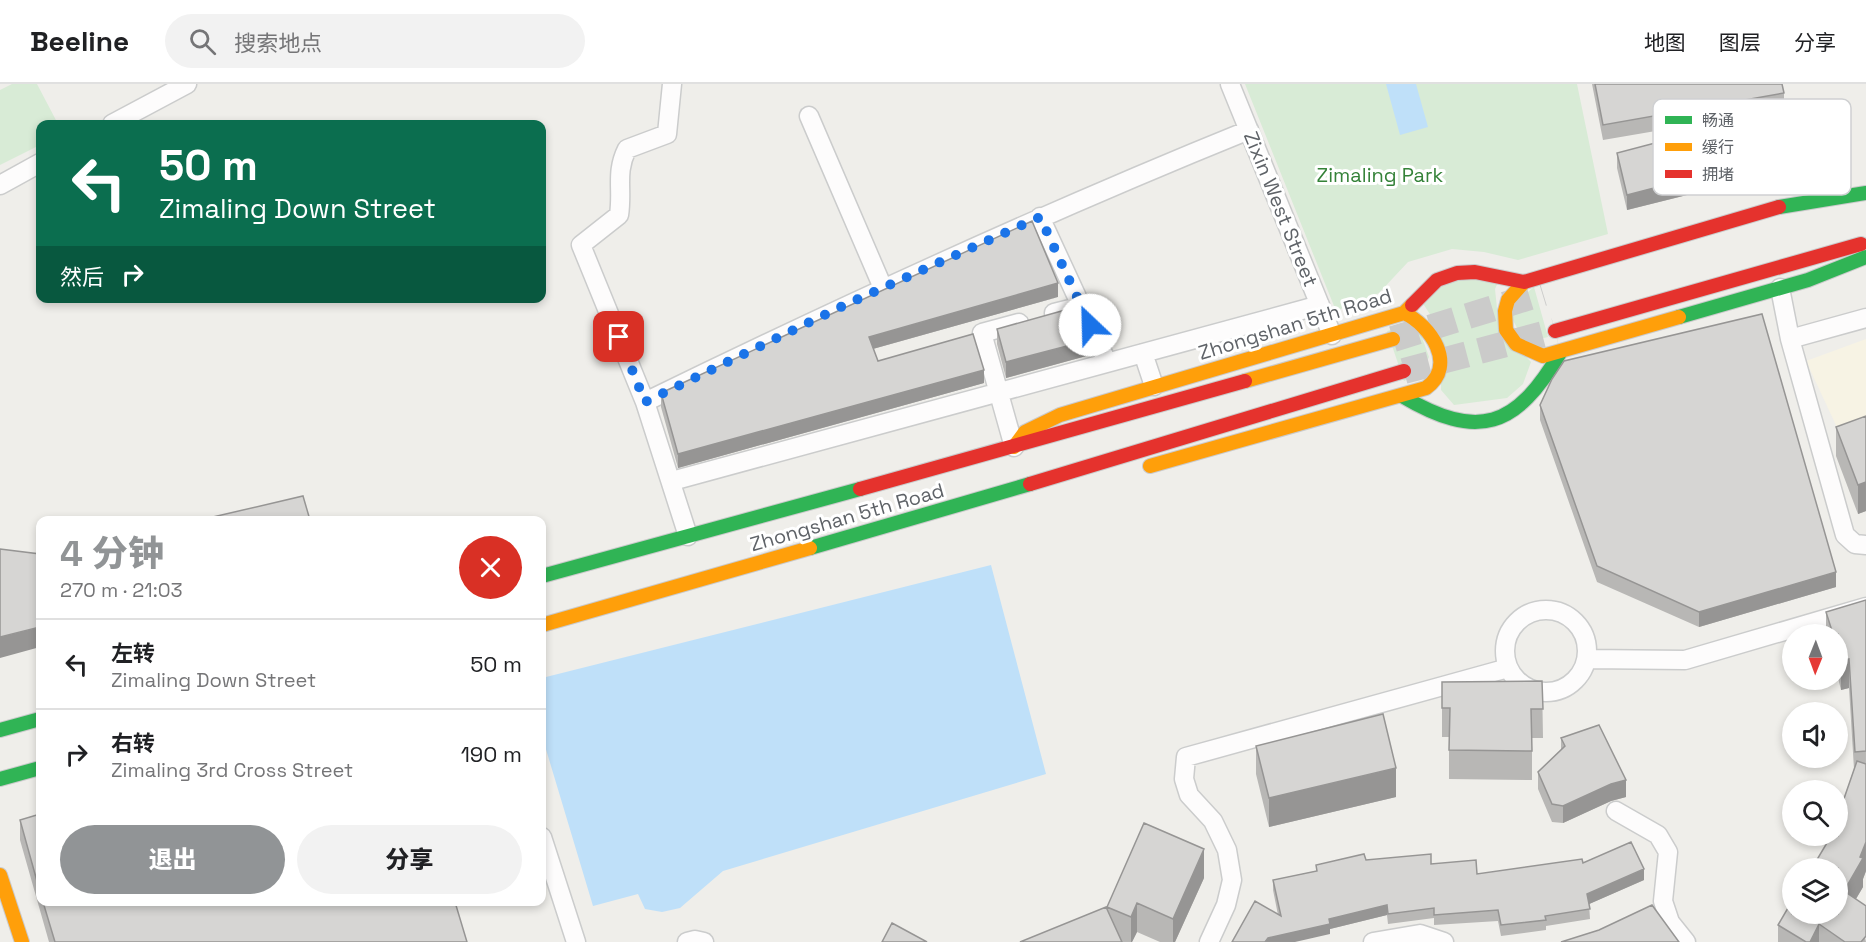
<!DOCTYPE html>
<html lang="zh">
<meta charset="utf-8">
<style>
body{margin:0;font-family:"Space Grotesk","Noto Sans SC",sans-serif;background:#f2f2f2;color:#202124;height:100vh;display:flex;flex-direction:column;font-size:22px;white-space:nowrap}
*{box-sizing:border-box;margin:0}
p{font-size:20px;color:#757577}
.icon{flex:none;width:33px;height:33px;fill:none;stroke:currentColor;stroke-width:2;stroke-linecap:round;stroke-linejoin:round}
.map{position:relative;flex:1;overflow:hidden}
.sheet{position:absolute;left:36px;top:432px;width:510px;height:390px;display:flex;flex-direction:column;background:#fff;border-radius:12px;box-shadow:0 3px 9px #0003}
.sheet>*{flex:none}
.hud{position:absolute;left:36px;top:36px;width:510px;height:183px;border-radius:12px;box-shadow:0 3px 9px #0003;background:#0b6e4f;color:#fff;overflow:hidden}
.needle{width:39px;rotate:181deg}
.buttons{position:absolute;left:1782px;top:540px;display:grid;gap:12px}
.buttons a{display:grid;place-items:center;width:66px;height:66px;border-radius:50%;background:#fff;box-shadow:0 3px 9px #0003;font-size:30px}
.pin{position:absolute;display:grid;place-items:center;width:51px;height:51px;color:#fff;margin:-26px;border-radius:12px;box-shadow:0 3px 9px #0006}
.me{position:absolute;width:66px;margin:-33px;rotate:336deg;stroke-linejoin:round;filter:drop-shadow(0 0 4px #0008)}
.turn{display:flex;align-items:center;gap:21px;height:126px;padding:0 24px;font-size:27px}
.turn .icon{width:78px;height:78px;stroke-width:2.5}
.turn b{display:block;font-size:42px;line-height:51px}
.then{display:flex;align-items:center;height:57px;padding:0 24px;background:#0003;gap:12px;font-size:22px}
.round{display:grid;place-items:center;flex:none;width:63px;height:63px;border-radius:32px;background:#f2f2f2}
.headline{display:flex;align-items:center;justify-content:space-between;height:102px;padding:0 24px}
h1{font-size:36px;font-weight:800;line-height:45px;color:#919496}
.primary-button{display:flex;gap:12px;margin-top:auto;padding:12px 24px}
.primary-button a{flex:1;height:69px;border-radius:36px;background:#919496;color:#fff;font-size:24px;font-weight:800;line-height:69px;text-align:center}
.primary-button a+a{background:#f2f2f2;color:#202124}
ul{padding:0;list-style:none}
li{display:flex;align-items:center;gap:18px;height:90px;padding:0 24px;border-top:2px solid #e0e0e0}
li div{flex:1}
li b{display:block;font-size:22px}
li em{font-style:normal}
header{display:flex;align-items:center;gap:36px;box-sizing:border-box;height:84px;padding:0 30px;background:#fff;border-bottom:2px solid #e0e0e0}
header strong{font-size:28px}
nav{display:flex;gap:33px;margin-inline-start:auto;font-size:21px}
.search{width:420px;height:54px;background:#f2f2f2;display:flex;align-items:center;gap:15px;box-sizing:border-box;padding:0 21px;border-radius:33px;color:#757577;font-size:22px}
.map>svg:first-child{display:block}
</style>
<header>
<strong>Beeline</strong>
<div class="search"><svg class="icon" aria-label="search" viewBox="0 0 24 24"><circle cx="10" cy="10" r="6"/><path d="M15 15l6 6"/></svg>搜索地点</div>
<nav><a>地图</a><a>图层</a><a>分享</a></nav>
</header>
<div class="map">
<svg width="1866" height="858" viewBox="0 0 1866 858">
<rect width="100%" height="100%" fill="#efeeea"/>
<path fill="#f7f3e4" d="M1866 255V427L1848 367 1806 277Z"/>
<path fill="#d8ebd6" d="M12 0H37L58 40H40V61L0 81V6Z
M1245 0H1577L1608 150 1518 176 1484 168 1452 165 1408 178 1379 209 1336 227Z
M1500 194 1495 205 1499 244 1531 278 1523 300 1507 314 1454 321 1441 306V247L1420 215 1450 196Z
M1534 203 1548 253 1531 257 1523 255 1507 225Z
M1404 242 1420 248 1429 273 1421 289 1404 297 1387 247Z"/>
<path fill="#bfe0f9" d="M1386 0H1416L1428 43 1400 51Z
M991 481 1046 690 723 787 680 824 662 828 645 825 638 810 593 822 542 652V594Z"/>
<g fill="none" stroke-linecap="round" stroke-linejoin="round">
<path stroke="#cbcbca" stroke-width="26" stroke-dasharray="26 13" stroke-linecap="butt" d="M1393 255 1543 209
M1404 287 1555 247"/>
<g stroke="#cbcccc" stroke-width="21">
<path id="street" d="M672 0 667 50 627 65C615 89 623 105 619 131L581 161 645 318 688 452
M1230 0 1332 251
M809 32 883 204
M112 40 187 0
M0 101 40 79
M1040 133 1107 278
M1780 204 1790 255 1845 451 1855 460 1866 461
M1054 229 1082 222
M1790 255 1866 234
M1143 269 1154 302
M645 318C844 221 1044 129 1249 46
M1014 363 982 249 1019 239
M672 397 1320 221
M1505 567a41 41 0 1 1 82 0a41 41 0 1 1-82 0Z
M1587 575 1685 576 1866 523
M1616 727 1658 751 1668 768 1663 817 1670 838 1686 858
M542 753 576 858
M687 858 695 856 704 858
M1209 858 1226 821 1232 796 1227 766 1213 737 1189 711 1184 695 1186 673 1508 584
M1373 858 1420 850 1444 858"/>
</g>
<g stroke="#cacacb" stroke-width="16">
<path id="fast" d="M1779 123 1866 109
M1679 233 1808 196 1866 173
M1402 312C1478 357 1516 344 1560 269
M810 464 1030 400
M542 492 860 405
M0 646 40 635
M0 695 40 684"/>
</g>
<g stroke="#cacacb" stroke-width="16">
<path id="slow" d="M1524 198 1508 216 1505 227 1506 246 1516 260 1543 272 1679 233
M1245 297 1393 255
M1014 363 1025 348 1060 331 1404 229 1412 221
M1150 382 1426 304C1458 281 1430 241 1404 229
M542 541 810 464
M0 791 22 858"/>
</g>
<g stroke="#cacacb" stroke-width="16">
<path id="jam" d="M1412 221 1437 196 1457 189 1475 188 1524 198 1779 123
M1555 247 1861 160
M1030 400 1404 287
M860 405 1245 297"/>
</g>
<use href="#street" stroke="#fdfcfc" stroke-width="18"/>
<use href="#fast" stroke="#30b455" stroke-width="14"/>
<use href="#slow" stroke="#ff9f0a" stroke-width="14"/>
<use href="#jam" stroke="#e5322d" stroke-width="14"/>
</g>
<path fill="#b8b7b5" d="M1592 0H1782L1784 9V25L1603 56Z
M1617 69 1795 73 1739 86V98L1627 126 1617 84Z
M1058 213 873 265 878 277 984 299 678 384 661 323V309Z
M997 245 1090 271 1006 294 997 260Z
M1540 321 1836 503 1699 543 1597 498 1540 336Z
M1866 332V427L1858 430 1836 372V343Z
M1866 516V787L1863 795V803L1856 815 1866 858H1778V841L1830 754 1854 685 1849 604 1841 606 1838 594V550H1826V528Z
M1542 597 1543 654H1532V696L1449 695V653H1442V598Z
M1561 654 1626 713 1611 717 1563 739 1552 738 1538 705V688L1561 666Z
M1256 662 1396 713 1269 743 1256 690Z
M40 730V818H455L467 858H49L20 756V736Z
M1366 776 1431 780 1477 790 1583 779 1644 796 1589 820 1590 835 1546 842V846L1501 852 1498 837 1434 841V834L1388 840 1387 831 1330 845V850L1278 831 1273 806V796L1316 787V781Z
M1204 794 1175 858H1160L1137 848 1132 858H1020L1107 825V823Z"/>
<path fill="#969594" d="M1795 57V73L1739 86V98L1627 126V111L1735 71Z
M1058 199V213L869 266V253Z
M1090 256V271L1006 294V278Z
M984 286V299L678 384V370Z
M1866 398V427L1858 430V401Z
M1836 488V503L1699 543V528Z
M40 543V563L0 574V553Z
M1849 575V604L1841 606V577Z
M1396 684V713L1269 743V714Z
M1626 696V713L1611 717 1563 739V722L1611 700Z
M1866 758V787L1863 795V803L1844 835V807Z
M1204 765V794L1175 858H1173V835Z
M1644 785V796L1587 821V810Z
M1137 819V848L1132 858H1131V833Z
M1387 821V831L1330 845V850L1295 858H1265L1268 854 1329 835Z
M1819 840V858H1810Z"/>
<path fill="#d6d5d3" stroke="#969594" stroke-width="1.5" d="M1595 0H1782L1784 9 1603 41Z
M1788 24 1795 57 1735 71 1739 82 1627 111 1617 69Z
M1032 137 1058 199 869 253 878 277 973 250 984 286 678 370 661 309Z
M1076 223 1090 256 1006 278 997 245Z
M1762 230 1836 488 1699 528 1597 482 1540 321 1552 295 1564 277Z
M1866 332V398L1858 401 1836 343Z
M303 412 310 436H200Z
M0 465 40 470V543L0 553Z
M1866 516V667L1855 668 1849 575 1841 577 1838 565V550H1833L1826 528Z
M1542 597 1543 625H1531L1532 667 1449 666 1450 624H1442V598Z
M1383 630 1396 684 1269 714 1256 662Z
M1599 641 1626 696 1611 700 1563 722 1552 720 1538 688 1565 662 1561 654Z
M1857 677 1866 680V758L1860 773 1863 774 1844 807 1866 822V852L1861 858H1845L1819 840 1810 858H1806L1778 841 1792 817V830H1838V784H1812L1831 752H1838V732Z
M40 730V808L20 736Z
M1144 739 1204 765 1173 835 1137 819 1131 833 1107 823Z
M1631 758 1644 785 1587 810 1590 825 1545 832 1546 836 1501 841 1498 826 1434 831V824L1388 830 1387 821 1329 835 1330 840 1268 854 1265 858H1232L1255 817 1281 832 1273 796 1317 787 1316 781 1364 770 1366 776 1431 770V780L1476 776 1477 790 1582 775 1583 779Z
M43 818H455L467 858H55Z
M1652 821 1679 858H1561L1599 846Z
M1106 823 1122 858H1020Z
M892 839 927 858H882Z"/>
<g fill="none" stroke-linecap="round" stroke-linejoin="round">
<path stroke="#1a73e8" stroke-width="10" stroke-dasharray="0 18" d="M619 253 645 318 845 221 1040 133 1090 241"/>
</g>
<g text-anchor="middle" stroke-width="6" stroke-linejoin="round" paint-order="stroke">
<g font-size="20" fill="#348238" stroke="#fff">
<text x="1380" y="98">Zimaling Park</text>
</g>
<g font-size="20" fill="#5f6368" stroke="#fff">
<text transform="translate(1281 125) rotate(68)" y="7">Zixin West Street</text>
<text transform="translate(1295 240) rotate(-17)" y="7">Zhongshan 5th Road</text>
<text transform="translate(847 433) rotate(-16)" y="7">Zhongshan 5th Road</text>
</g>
</g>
<rect x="1653" y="15" width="198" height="96" rx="9" fill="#fff" stroke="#cfd0d2" stroke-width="1.5"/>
<rect x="1665" y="32" width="27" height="8" fill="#30b455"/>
<rect x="1665" y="59" width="27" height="8" fill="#ff9f0a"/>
<rect x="1665" y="86" width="27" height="8" fill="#e5322d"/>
<g font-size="16" fill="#5f6368">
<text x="1702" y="42">畅通</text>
<text x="1702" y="69">缓行</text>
<text x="1702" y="96">拥堵</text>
</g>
</svg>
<div class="buttons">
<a><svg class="needle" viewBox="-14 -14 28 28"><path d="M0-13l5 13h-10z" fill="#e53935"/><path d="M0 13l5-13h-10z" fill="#757577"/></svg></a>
<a><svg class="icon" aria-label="sound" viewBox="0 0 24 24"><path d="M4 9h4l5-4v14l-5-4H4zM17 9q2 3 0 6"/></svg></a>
<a><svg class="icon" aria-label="search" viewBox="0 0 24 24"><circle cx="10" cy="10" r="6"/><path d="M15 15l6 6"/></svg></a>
<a><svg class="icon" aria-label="layers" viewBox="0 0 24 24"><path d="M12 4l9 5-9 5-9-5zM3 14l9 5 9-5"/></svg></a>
</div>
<div class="pin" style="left:619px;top:253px;background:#d93025"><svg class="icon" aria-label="arrive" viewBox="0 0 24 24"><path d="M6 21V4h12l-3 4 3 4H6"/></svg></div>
<svg class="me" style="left:1090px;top:241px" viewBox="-20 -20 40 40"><circle r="19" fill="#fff"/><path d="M0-13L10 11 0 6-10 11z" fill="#1a73e8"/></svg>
<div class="hud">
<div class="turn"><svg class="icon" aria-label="left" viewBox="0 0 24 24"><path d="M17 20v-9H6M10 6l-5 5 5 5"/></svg><div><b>50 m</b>Zimaling Down Street</div></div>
<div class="then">然后<svg class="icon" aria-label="right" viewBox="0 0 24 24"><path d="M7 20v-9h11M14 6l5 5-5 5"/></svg></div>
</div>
<section class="sheet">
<div class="headline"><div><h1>4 分钟</h1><p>270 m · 21:03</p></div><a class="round" style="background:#d93025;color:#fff"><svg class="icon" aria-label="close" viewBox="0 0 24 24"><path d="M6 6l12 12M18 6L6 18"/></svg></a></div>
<ul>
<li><svg class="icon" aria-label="left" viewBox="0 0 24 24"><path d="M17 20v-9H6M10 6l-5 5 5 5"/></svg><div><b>左转</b><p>Zimaling Down Street</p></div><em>50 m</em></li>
<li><svg class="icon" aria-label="right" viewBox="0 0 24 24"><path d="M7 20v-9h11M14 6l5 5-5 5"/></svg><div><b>右转</b><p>Zimaling 3rd Cross Street</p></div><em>190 m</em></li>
</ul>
<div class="primary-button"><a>退出</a><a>分享</a></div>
</section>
</div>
